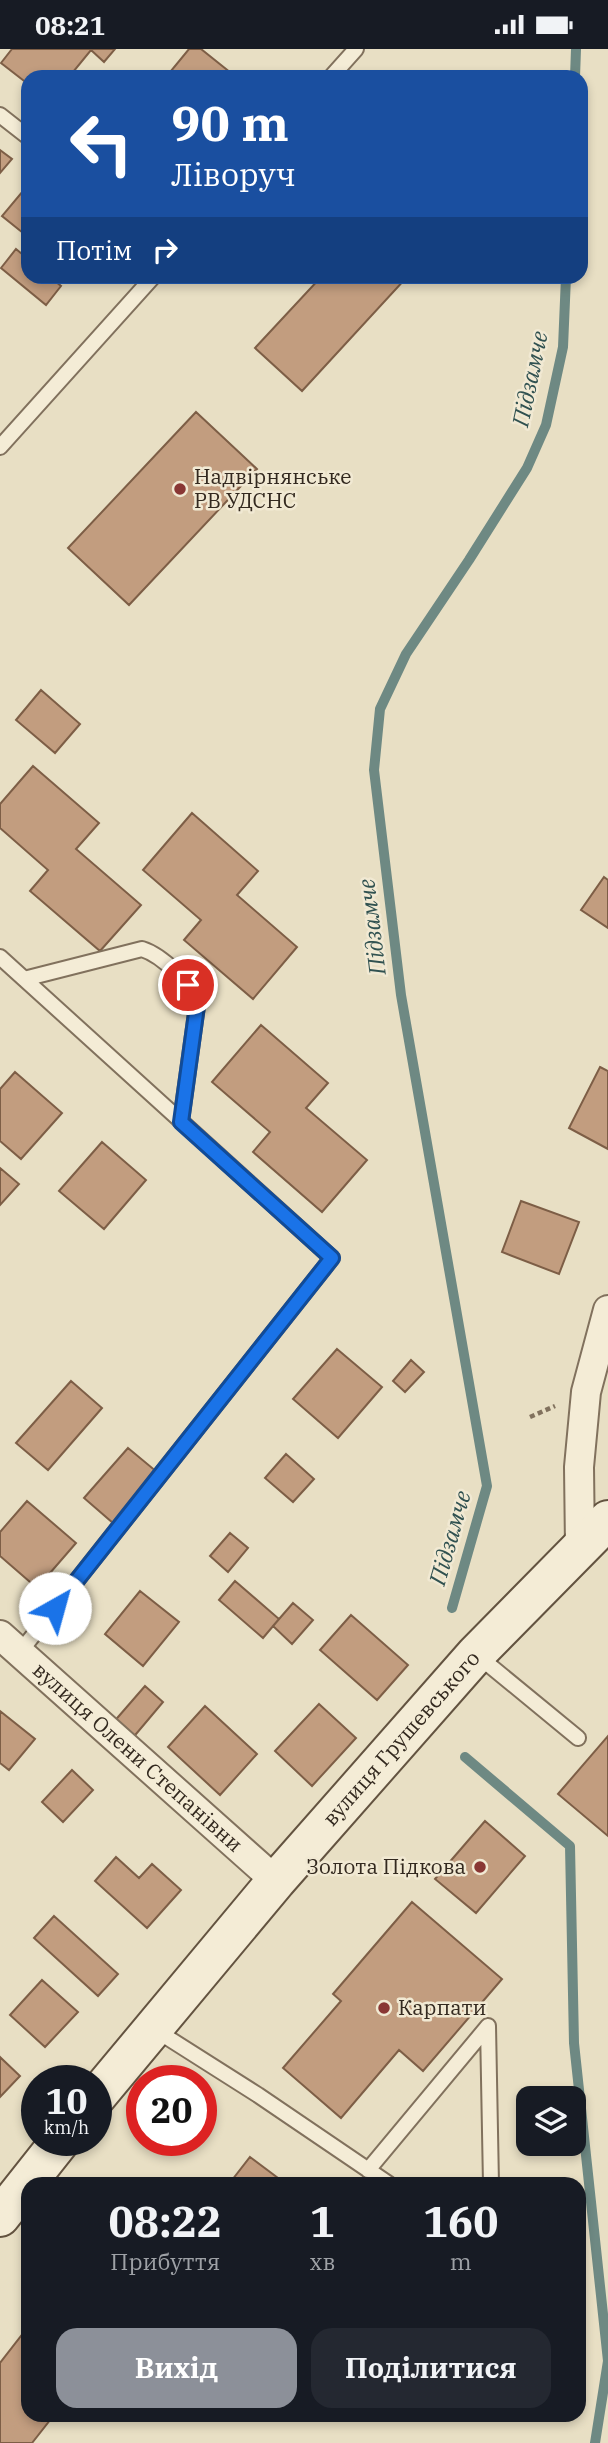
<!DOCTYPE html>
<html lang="uk">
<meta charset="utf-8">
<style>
body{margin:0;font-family:"IBM Plex Serif",serif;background:#242831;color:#f1f3f6;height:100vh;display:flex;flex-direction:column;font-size:26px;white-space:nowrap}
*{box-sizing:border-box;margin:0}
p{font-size:23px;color:#9ea1a6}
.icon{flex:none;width:38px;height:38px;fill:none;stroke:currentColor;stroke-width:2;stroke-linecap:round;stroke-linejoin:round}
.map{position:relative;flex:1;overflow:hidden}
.sheet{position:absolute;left:21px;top:2128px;width:565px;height:245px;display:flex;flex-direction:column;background:#171b24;border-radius:21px;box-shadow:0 4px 10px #0003}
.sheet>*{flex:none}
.hud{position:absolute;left:21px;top:21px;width:567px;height:214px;border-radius:21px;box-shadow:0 4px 10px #0003;background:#1a4fa0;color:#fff;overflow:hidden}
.tools{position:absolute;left:516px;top:2037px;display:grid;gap:14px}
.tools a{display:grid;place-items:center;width:70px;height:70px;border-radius:14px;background:#171b24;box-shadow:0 4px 10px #0003;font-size:35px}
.speed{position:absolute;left:21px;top:2016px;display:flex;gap:14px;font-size:35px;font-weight:700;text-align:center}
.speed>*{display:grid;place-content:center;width:91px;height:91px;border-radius:50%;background:#171b24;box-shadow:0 4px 10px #0003;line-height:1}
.speed small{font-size:18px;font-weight:400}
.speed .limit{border:10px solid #d22;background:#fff;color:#111}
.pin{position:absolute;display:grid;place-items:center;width:60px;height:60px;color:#fff;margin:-30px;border:4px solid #fff;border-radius:50%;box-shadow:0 2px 7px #0007}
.me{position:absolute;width:77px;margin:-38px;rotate:38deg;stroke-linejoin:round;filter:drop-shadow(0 0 5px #0008)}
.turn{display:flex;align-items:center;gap:24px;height:147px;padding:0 35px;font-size:32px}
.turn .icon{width:91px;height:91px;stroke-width:2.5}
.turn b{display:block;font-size:49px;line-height:60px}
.then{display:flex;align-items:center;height:66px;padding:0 35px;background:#0003;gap:14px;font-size:26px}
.eta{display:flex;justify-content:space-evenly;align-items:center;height:119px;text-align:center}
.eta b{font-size:42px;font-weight:800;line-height:49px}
.button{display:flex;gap:14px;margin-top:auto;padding:14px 35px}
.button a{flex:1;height:80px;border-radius:21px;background:#8c9099;color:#fff;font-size:28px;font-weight:800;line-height:80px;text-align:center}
.button a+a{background:#242831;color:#f1f3f6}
.status{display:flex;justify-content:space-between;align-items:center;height:49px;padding:0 35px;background:#171b24;direction:ltr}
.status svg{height:19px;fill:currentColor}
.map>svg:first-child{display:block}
</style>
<div class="status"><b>08:21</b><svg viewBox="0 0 49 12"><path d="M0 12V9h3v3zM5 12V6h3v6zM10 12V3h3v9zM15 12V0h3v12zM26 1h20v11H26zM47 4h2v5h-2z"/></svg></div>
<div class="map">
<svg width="608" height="2394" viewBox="0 0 608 2394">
<rect width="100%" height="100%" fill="#e8dfc4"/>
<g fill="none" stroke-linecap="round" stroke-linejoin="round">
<path stroke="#6e8983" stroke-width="10" d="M575 28 576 0
M452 1559 487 1437 401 946 374 721 380 660 406 605 469 511 527 419 546 376 563 298 566 228
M465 1708 570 1797 574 1994 608 2312 595 2394"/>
</g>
<path fill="#c29d7f" stroke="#7d5e46" stroke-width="2" d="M12 0H115L104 13 91 1 69 28H28V35L1 14Z
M189 0H201L236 28H166Z
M0 101 12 110 0 124Z
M28 136V188L2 167Z
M16 200 28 210V228H50L61 237 46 256 1 219Z
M321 228H407L302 342 255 299Z
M196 363 257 420 129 556 68 499Z
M41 641 80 675 55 704 16 671Z
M33 717 99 774 76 800 141 856 100 902 30 842 48 821 0 779V755Z
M192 764 258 822 237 846 297 898 253 950 184 891 201 871 143 821Z
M604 828 608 831V879L581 861Z
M261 976 328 1034 306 1059 367 1111 322 1163 253 1103 270 1083 212 1033Z
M600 1018 608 1022V1100L569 1079Z
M15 1023 62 1064 21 1110 0 1092V1040Z
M102 1093 146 1131 104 1180 59 1142Z
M0 1119 19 1135 0 1156Z
M521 1152 579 1173 559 1225 502 1203Z
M337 1300 382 1338 338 1389 293 1350Z
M411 1311 424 1323 405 1343 393 1332Z
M71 1332 102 1359 48 1421 16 1394Z
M128 1399 157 1423 113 1474 84 1449Z
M286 1405 314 1430 293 1453 265 1429Z
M27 1452 76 1494 37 1539 0 1507V1483Z
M230 1484 248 1499 228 1523 210 1507Z
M235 1532 279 1570 263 1589 219 1551Z
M140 1542 179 1573 143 1617 105 1585Z
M293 1554 313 1571 292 1595 273 1577Z
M351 1566 408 1616 377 1651 320 1601Z
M145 1637 163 1653 131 1691 112 1675Z
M319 1655 356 1689 312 1737 275 1702Z
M205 1657 257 1705 220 1746 168 1698Z
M0 1662 35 1690 9 1721 0 1714Z
M608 1687V1787L558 1745Z
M72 1721 93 1741 63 1773 42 1753Z
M485 1772 525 1807 476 1864 435 1830Z
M116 1808 139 1829 152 1815 181 1841 147 1879 95 1832Z
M412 1853 502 1930 423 2022 399 2001 341 2069 283 2019 341 1952 333 1945Z
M54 1867 118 1925 98 1947 34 1889Z
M42 1931 78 1963 45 1998 10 1966Z
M0 2008 20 2027 0 2048Z
M250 2108 286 2135H229Z
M28 2278V2366H54L32 2394H0V2314Z"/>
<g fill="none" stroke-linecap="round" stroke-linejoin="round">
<g stroke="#81715d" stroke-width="18">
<path id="lane" d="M331 28 356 0
M0 66 28 88
M0 398 153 228
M0 908 332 1209 20 1603
M24 930 142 900C161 906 196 937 197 957L181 1072
M477 1606 578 1689
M154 1980 258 2046 389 2135
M368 2121 488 1977 491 2135"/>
</g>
<g stroke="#81715d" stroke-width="32">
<g id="street">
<path d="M580 1498 579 1418 586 1343 608 1261"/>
<path id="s1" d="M0 1586 276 1832"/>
</g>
</g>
<g stroke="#635340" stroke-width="42">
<g id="secondary">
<path id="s2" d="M96 2048 276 1832 476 1605 608 1471"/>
<path d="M0 2168 61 2091"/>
</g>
</g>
<path stroke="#81715d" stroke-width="4.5" stroke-dasharray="5 3.5" stroke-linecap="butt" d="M530 1368 555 1357"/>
<use href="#lane" stroke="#f4ecd6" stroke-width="14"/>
<use href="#street" stroke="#f4ecd6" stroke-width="28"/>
<use href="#secondary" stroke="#f4ecd6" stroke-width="38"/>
</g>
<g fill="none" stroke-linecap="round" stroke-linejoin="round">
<g stroke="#114b97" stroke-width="18">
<path id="route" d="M55 1559 332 1209 181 1073 197 957 196 949 188 936"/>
</g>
<use href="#route" stroke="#1a73e8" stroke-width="12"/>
</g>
<g fill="#893734" stroke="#f1e9d3" stroke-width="2.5">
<circle cx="180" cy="440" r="7"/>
<circle cx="480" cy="1818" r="7"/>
<circle cx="384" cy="1959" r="7"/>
</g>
<g text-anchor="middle" stroke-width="5" stroke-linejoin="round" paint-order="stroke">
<g font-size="21" fill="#33291f" stroke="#f1e9d3" text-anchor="start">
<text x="194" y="435">Надвірнянське<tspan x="194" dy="24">РВ УДСНС</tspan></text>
<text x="466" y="1825" text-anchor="end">Золота Підкова</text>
<text x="398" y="1966">Карпати</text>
</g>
<g font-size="21" fill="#33291f" stroke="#f1e9d3">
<text dy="7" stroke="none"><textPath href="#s2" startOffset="471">вулиця Грушевського</textPath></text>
<text dy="7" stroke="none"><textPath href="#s1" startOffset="184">вулиця Олени Степанівни</textPath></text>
</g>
<g font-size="23" font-style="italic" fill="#305150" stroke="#f1e9d3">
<text transform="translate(530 330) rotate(-78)" y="8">Підзамче</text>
<text transform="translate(372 878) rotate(-97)" y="8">Підзамче</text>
<text transform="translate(450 1489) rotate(-74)" y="8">Підзамче</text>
</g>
</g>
</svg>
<div class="tools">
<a><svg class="icon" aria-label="layers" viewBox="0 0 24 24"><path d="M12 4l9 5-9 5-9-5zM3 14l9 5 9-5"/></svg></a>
</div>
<div class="speed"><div>10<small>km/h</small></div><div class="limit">20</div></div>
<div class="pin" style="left:188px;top:936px;background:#d93025"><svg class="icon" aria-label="arrive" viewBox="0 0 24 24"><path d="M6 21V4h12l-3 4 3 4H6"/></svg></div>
<svg class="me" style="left:55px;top:1559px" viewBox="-20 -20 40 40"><circle r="19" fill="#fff"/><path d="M0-13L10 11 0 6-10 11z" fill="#1a73e8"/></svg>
<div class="hud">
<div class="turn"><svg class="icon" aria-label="left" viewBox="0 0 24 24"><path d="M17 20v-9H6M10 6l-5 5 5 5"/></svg><div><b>90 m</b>Ліворуч</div></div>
<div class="then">Потім<svg class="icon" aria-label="right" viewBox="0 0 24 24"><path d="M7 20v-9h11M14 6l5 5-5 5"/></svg></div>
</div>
<section class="sheet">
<div class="eta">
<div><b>08:22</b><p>Прибуття</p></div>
<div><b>1</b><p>хв</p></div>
<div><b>160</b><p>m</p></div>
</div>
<div class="button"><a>Вихід</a><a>Поділитися</a></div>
</section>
</div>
